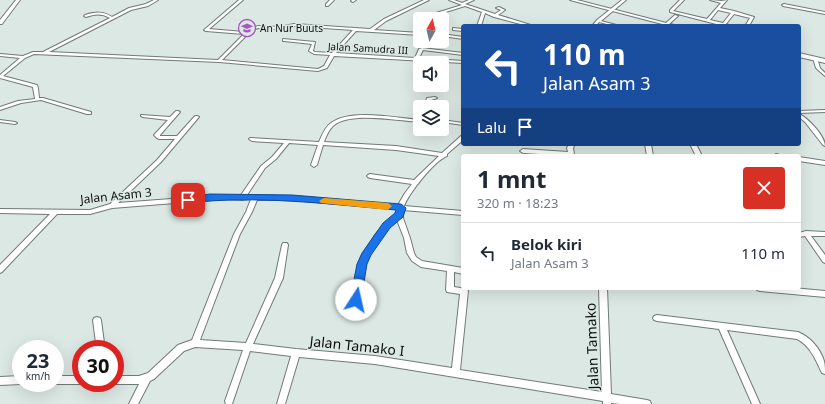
<!DOCTYPE html>
<html lang="id">
<meta charset="utf-8">
<style>
body{margin:0;font-family:"Noto Sans",sans-serif;background:#f2f2f3;color:#1f2937;height:100vh;display:flex;flex-direction:column;font-size:15px;white-space:nowrap}
*{box-sizing:border-box;margin:0}
p{font-size:13px;color:#747a83}
.icon{flex:none;width:22px;height:22px;fill:none;stroke:currentColor;stroke-width:2;stroke-linecap:round;stroke-linejoin:round}
.map{position:relative;flex:1;overflow:hidden}
.side{position:absolute;left:461px;top:154px;width:340px;height:136px;display:flex;flex-direction:column;background:#fff;border-radius:4px;box-shadow:0 4px 16px #0002}
.side>*{flex:none}
.guide{position:absolute;left:461px;top:24px;width:340px;height:122px;border-radius:4px;box-shadow:0 4px 16px #0002;background:#1a4fa0;color:#fff;overflow:hidden}
.needle{width:26px;rotate:8deg}
.controls{position:absolute;left:413px;top:12px;display:grid;gap:8px}
.controls a{display:grid;place-items:center;width:36px;height:36px;border-radius:4px;background:#fff;box-shadow:0 4px 16px #0002;font-size:20px}
.speed{position:absolute;left:12px;top:340px;display:flex;gap:8px;font-size:20px;font-weight:700;text-align:center}
.speed>*{display:grid;place-content:center;width:52px;height:52px;border-radius:50%;background:#fff;box-shadow:0 4px 16px #0002;line-height:1}
.speed small{font-size:10px;font-weight:400}
.speed .limit{border:6px solid #d22;background:#fff;color:#111}
.pin{position:absolute;display:grid;place-items:center;width:34px;height:34px;color:#fff;margin:-17px;border-radius:8px;box-shadow:0 2px 6px #0006}
.me{position:absolute;width:44px;margin:-22px;rotate:10deg;stroke-linejoin:round;filter:drop-shadow(0 0 3px #0008)}
.turn{display:flex;align-items:center;gap:14px;height:84px;padding:0 16px;font-size:18px}
.turn .icon{width:52px;height:52px;stroke-width:2.5}
.turn b{display:block;font-size:28px;line-height:34px}
.then{display:flex;align-items:center;height:38px;padding:0 16px;background:#0003;gap:8px;font-size:15px}
.round{display:grid;place-items:center;flex:none;width:42px;height:42px;border-radius:4px;background:#f2f2f3}
.head{display:flex;align-items:center;justify-content:space-between;height:68px;padding:0 16px}
h1{font-size:24px;font-weight:700;line-height:30px}
ul{padding:0;list-style:none}
li{display:flex;align-items:center;gap:12px;height:60px;padding:0 16px;border-top:1px solid #e0e1e3}
li div{flex:1}
li b{display:block;font-size:15px}
li em{font-style:normal}
.map>svg:first-child{display:block}
</style>
<div class="map">
<svg width="825" height="404" viewBox="0 0 825 404">
<rect width="100%" height="100%" fill="#dce8e4"/>
<g fill="none" stroke-linecap="round" stroke-linejoin="round">
<g stroke="#707a77" stroke-width="2">
<path id="minor" d="M154 0H158L148 6 131 10 49 52 218 60 244 34 206 31 204 30 239 0H243L209 29 244 32 258 26 279 27 294 24 370 29 384 19 424 0H429L386 21 374 30 420 33V35L356 31 336 53 415 58 419 49 422 48 463 53V55L423 50 419 58 463 61V63L334 56 327 68 318 71 219 62 34 54 25 58 3 76 37 85 38 88 39 98H43L91 112V114H87L41 100 21 103 0 110V107L18 101 35 99 33 87 0 78V75L20 58 0 56V54L23 56 33 52H43L110 18C101 13 95 14 86 17L84 16 85 15C95 12 103 11 112 17L129 8 146 4ZM294 26 353 30 332 53 315 52 313 51 315 42 283 39V41H284L312 44 309 51 314 54 330 55 324 66 318 69 222 60 248 34V32L258 28 279 29Z
M330 0H334L328 6H326V4Z
M352 0H356L353 2 351 1Z
M449 0H454L462 3 469 0H474L465 4 495 14 501 10 496 8 499 7 505 10 498 15 534 26H528L494 17 485 13 481 26H477L482 12 465 6 433 16V14L462 5Z
M622 0H626L601 21 620 26H614L599 22 596 26H592L597 20Z
M680 0H684L673 11 707 19 721 3 710 0 722 1 727 0 720 8 734 11 754 17 749 26H745L750 18 734 14 726 24 732 26H724L670 12V10ZM718 10 731 13 723 23 710 20Z
M784 4 825 12V14L783 6 782 5Z
M675 15 678 16 668 25H666V23Z
M453 28 463 29V31L453 30Z
M442 34 463 37V39L442 36Z
M814 57 817 58 820 68 825 73V76L816 68 813 58Z
M435 97 437 98 431 100 428 107H424L427 98Z
M825 110V112L799 113V111Z
M176 111H178L180 112 160 135V136H177L195 116H197L199 117 161 162 118 203 225 195H241L261 166 272 157 284 143 252 141 249 139 250 138 319 142C322 135 325 127 331 123 350 108 397 118 420 120V122C398 121 350 111 333 126 329 130 326 136 324 142L396 146 442 153 461 136 463 135V140L447 154V156C434 161 409 193 404 206L463 211V215L403 210V218L410 238 414 253 416 257 422 261 463 268V274L454 272V287L467 289 468 291 460 370 602 392 599 288H607L611 394 647 400 650 401 651 404H620L611 403V404H603V401L375 364 299 357 285 404H277L291 356 250 351 232 404H226L225 401 243 350 195 347 184 351 154 379 150 381 138 404H129L139 384H115L112 383H115V376H139L148 373 178 345 192 340 234 234 246 212 251 199 242 200 225 199 112 208 90 214H57L2 272 0 273V265L50 214 0 213V209L90 210 110 204 157 160 175 139H159L157 138 154 135 168 120 143 117 141 116V115L170 117ZM289 143 318 145 311 165 314 167 317 165 323 145 396 150 439 156 414 180 370 174 368 175 367 176 368 177 370 178 412 184 405 193 398 205 292 196 247 195 265 168 276 159ZM257 200H292L397 209 396 214 386 223 375 235 361 257 358 268 352 300 353 302 356 303 359 302 360 300C361 289 362 277 365 266 370 248 383 231 397 220L404 238 407 253 412 261 421 267 447 271 446 290 447 292 460 294 452 368 375 356 296 349 253 344 283 278 288 245 287 243H283L282 245 275 278 246 343 200 340 240 234 252 212Z
M799 114C808 118 825 136 825 146L823 145 805 122 799 117Z
M0 120 15 122 17 123 15 124 0 122Z
M442 120 463 123V125L442 122Z
M569 144H575L573 148 574 154 571 156 523 153 520 151 523 149 568 152 567 148Z
M645 144H651L653 156H647Z
M690 144H696L702 156H696Z
M776 154 780 155 781 156H773Z
M799 157 825 161V165L799 161Z
M806 231 825 232V236H811L825 255V263L823 262 805 236 799 237V233Z
M756 288H793L825 291V297L760 291 757 290Z
M657 315 798 332C810 337 820 348 824 361 825 365 825 370 825 374L822 373C816 361 811 346 797 339L727 330 760 404H752L719 329 657 321 654 320 653 318 654 316Z
M97 317 100 318 101 320 104 343 107 349H99L96 343 93 320 94 318Z
M115 355 118 356C120 360 120 365 118 369L115 370Z
M21 376V383H24L21 384 0 385V377Z
M55 376H81V383H84L81 384H55L52 383H55Z"/>
</g>
<g stroke="#707a77" stroke-width="2">
<path id="tertiary" d="M16 0H20L2 24H0V20Z
M570 0H577L678 26H670Z
M799 53 825 59V63L799 57Z"/>
</g>
<use href="#minor" fill="#fff" fill-rule="evenodd"/>
<use href="#tertiary" fill="#fff" fill-rule="evenodd"/>
</g>
<path fill="#1a73e8" stroke="#114b97" d="M210 194 292 195 401 204 406 208 403 217 390 228 371 255 367 264 361 300 360 304 356 305 352 304 350 300 357 264 362 253 383 223 395 213 396 210C327 204 257 195 188 203L184 200 188 197Z"/>
<path fill="#f59e0b" d="M324 198 388 203 392 206 388 210 321 203 319 201Z"/>
<defs>
<g id="school-ring" transform="scale(0.9)"><circle r="9.5" fill="#dce8e4" stroke="#a955c3" stroke-width="1.5"/><path d="M0-5L7-2L0 1L-7-2ZM-4 1L0 2.5L4 1V4Q0 6-4 4Z" fill="#a955c3"/></g>
</defs>
<g fill-rule="evenodd">
<use href="#school-ring" x="247" y="28"/>
</g>
<g text-anchor="middle" stroke-width="3" stroke-linejoin="round" paint-order="stroke">
<g font-size="10" fill="#0b0f0e" stroke="#dce8e4" text-anchor="start">
<text x="260" y="32">An Nur Buuts</text>
</g>
<g font-size="10" fill="#0b0f0e" stroke="#dce8e4">
<text transform="translate(368 48) rotate(3)" y="4">Jalan Samudra III</text>
</g>
<g font-size="12" fill="#0b0f0e" stroke="#dce8e4">
<text transform="translate(116 196) rotate(-6)" y="4">Jalan Asam 3</text>
</g>
<g font-size="14" fill="#0b0f0e" stroke="#dce8e4">
<text transform="translate(357 346) rotate(6)" y="5">Jalan Tamako I</text>
<text transform="translate(592 346) rotate(-92)" y="5">Jalan Tamako</text>
</g>
</g>
</svg>
<div class="controls">
<a><svg class="needle" viewBox="-14 -14 28 28"><path d="M0-13l5 13h-10z" fill="#e53935"/><path d="M0 13l5-13h-10z" fill="#747a83"/></svg></a>
<a><svg class="icon" aria-label="sound" viewBox="0 0 24 24"><path d="M4 9h4l5-4v14l-5-4H4zM17 9q2 3 0 6"/></svg></a>
<a><svg class="icon" aria-label="layers" viewBox="0 0 24 24"><path d="M12 4l9 5-9 5-9-5zM3 14l9 5 9-5"/></svg></a>
</div>
<div class="speed"><div>23<small>km/h</small></div><div class="limit">30</div></div>
<div class="pin" style="left:188px;top:200px;background:#d93025"><svg class="icon" aria-label="arrive" viewBox="0 0 24 24"><path d="M6 21V4h12l-3 4 3 4H6"/></svg></div>
<svg class="me" style="left:356px;top:300px" viewBox="-20 -20 40 40"><circle r="19" fill="#fff"/><path d="M0-13L10 11 0 6-10 11z" fill="#1a73e8"/></svg>
<div class="guide">
<div class="turn"><svg class="icon" aria-label="left" viewBox="0 0 24 24"><path d="M17 20v-9H6M10 6l-5 5 5 5"/></svg><div><b>110 m</b>Jalan Asam 3</div></div>
<div class="then">Lalu<svg class="icon" aria-label="arrive" viewBox="0 0 24 24"><path d="M6 21V4h12l-3 4 3 4H6"/></svg></div>
</div>
<section class="side">
<div class="head"><div><h1>1 mnt</h1><p>320 m · 18:23</p></div><a class="round" style="background:#d93025;color:#fff"><svg class="icon" aria-label="close" viewBox="0 0 24 24"><path d="M6 6l12 12M18 6L6 18"/></svg></a></div>
<ul>
<li><svg class="icon" aria-label="left" viewBox="0 0 24 24"><path d="M17 20v-9H6M10 6l-5 5 5 5"/></svg><div><b>Belok kiri</b><p>Jalan Asam 3</p></div><em>110 m</em></li>
</ul>
</section>
</div>
